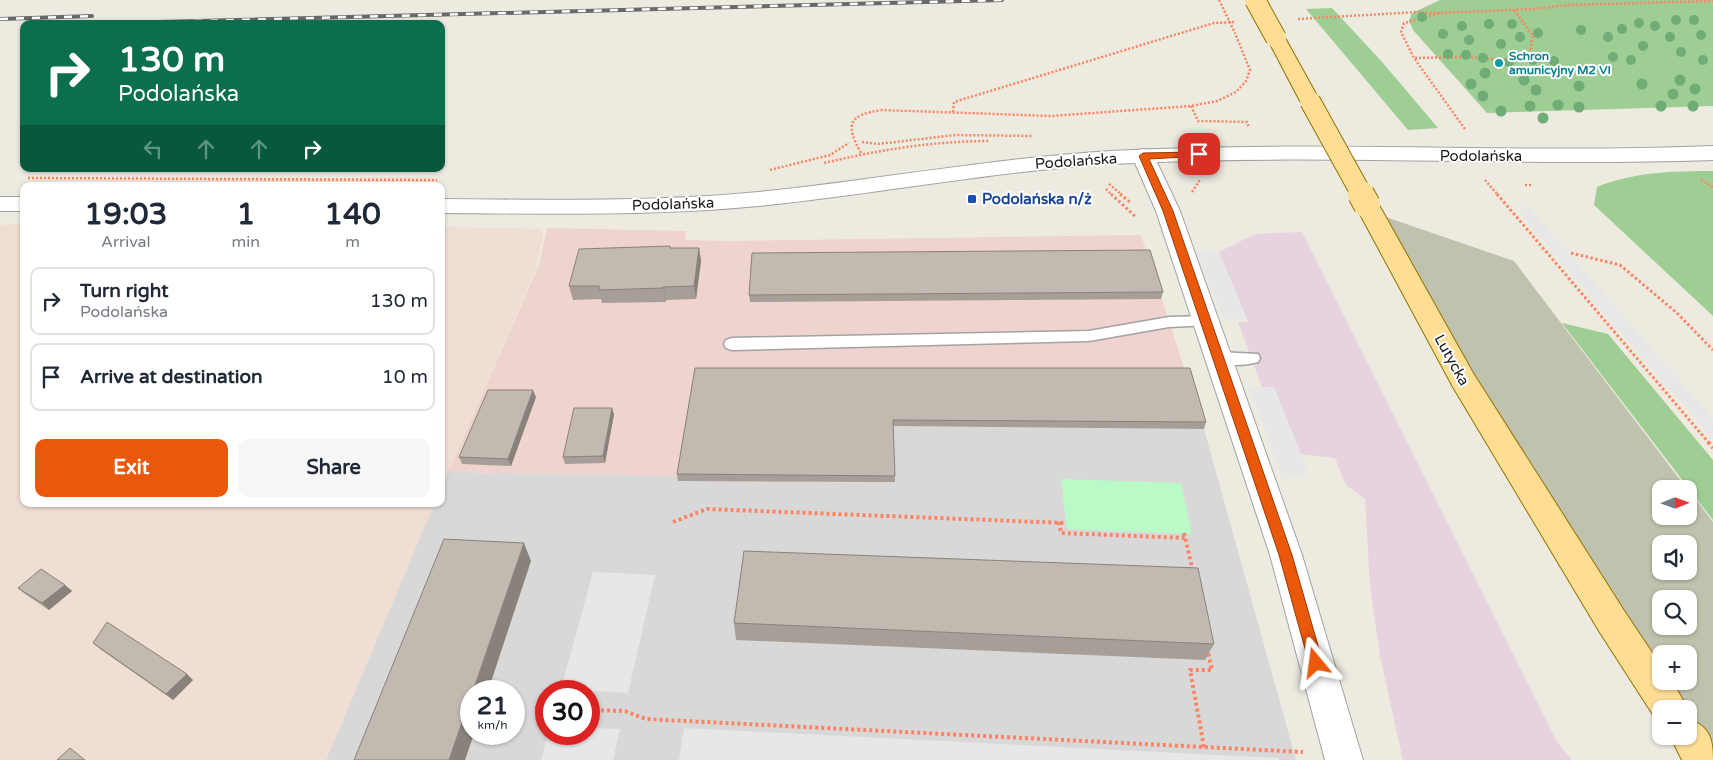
<!DOCTYPE html>
<meta charset="utf-8">
<style>
body{margin:0;font-family:"Varela Round",sans-serif;background:#f6f6f7;color:#1f2937;height:100vh;display:flex;flex-direction:column;font-size:19px;white-space:nowrap}
*{box-sizing:border-box;margin:0}
p{font-size:16px;color:#747a83}
.icon{flex:none;width:28px;height:28px;fill:none;stroke:currentColor;stroke-width:2;stroke-linecap:round;stroke-linejoin:round}
.map{position:relative;flex:1;overflow:hidden}
.sheet{position:absolute;left:20px;top:182px;width:425px;height:325px;display:flex;flex-direction:column;background:#fff;border-radius:10px;box-shadow:0 1px 4px #0004}
.sheet>*{flex:none}
.hud{position:absolute;left:20px;top:20px;width:425px;height:152px;border-radius:10px;box-shadow:0 1px 4px #0004;background:#0b6e4f;color:#fff;overflow:hidden}
.needle{width:32px;rotate:89deg}
.tools{position:absolute;left:1652px;top:480px;display:grid;gap:10px}
.tools a{display:grid;place-items:center;width:45px;height:45px;border-radius:10px;background:#fff;box-shadow:0 1px 4px #0004;font-size:25px}
.speed{position:absolute;left:460px;top:680px;display:flex;gap:10px;font-size:25px;font-weight:700;text-align:center}
.speed>*{display:grid;place-content:center;width:65px;height:65px;border-radius:50%;background:#fff;box-shadow:0 1px 4px #0004;line-height:1}
.speed small{font-size:12px;font-weight:400}
.speed .limit{border:8px solid #d22;background:#fff;color:#111}
.pin{position:absolute;display:grid;place-items:center;width:42px;height:42px;color:#fff;margin:-21px;border-radius:10px;box-shadow:0 2px 8px #0006}
.me{position:absolute;width:55px;margin:-28px;rotate:344deg;stroke-linejoin:round;filter:drop-shadow(0 0 4px #0008)}
.turn{display:flex;align-items:center;gap:18px;height:105px;padding:0 15px;font-size:22px}
.turn .icon{width:65px;height:65px;stroke-width:2.5}
.turn b{display:block;font-size:35px;line-height:42px}
.lanes{display:flex;align-items:center;height:48px;padding:0 15px;background:#0003;justify-content:center;gap:25px;direction:ltr}
.lanes .off{opacity:.35}
.eta{display:flex;justify-content:space-evenly;align-items:center;height:85px;text-align:center}
.eta b{font-size:30px;font-weight:700;line-height:35px}
.button{display:flex;gap:10px;margin-top:auto;padding:10px 15px}
.button a{flex:1;height:58px;border-radius:10px;background:#ea580c;color:#fff;font-size:20px;font-weight:700;line-height:58px;text-align:center}
.button a+a{background:#f6f6f7;color:#1f2937}
ul{padding:0;list-style:none}
li{display:flex;align-items:center;gap:15px;height:68px;margin:0 10px 8px;padding:0 5px;border:2px solid #e0e1e3;border-radius:10px}
li div{flex:1}
li b{display:block;font-size:19px}
li em{font-style:normal}
.map>svg:first-child{display:block}
</style>
<div class="map">
<svg width="1713" height="760" viewBox="0 0 1713 760">
<rect width="100%" height="100%" fill="#edeae0"/>
<path fill="#d9d8d8" fill-rule="evenodd" d="M892 426 1204 429 1296 760H326L434 504H441V488L448 472 679 476ZM471 691H514V734H471ZM546 691H589V734H546Z"/>
<path fill="#efd3ce" d="M547 228 686 231 685 240 731 241 1141 235 1204 429 893 426 895 482 679 481V476L448 472 539 265Z"/>
<path fill="#e7d2e0" d="M1302 232 1557 742 1572 760H1403L1380 656 1370 586 1365 499 1346 485 1335 458 1301 454 1274 387H1262L1238 322H1248L1219 252 1255 234Z"/>
<path fill="#f0ded2" d="M24 224V504H434L326 760H0V225Z
M441 227 542 229 543 236 536 269 441 488Z"/>
<path fill="#bfc2ac" fill-rule="evenodd" d="M1374 213 1514 261 1687 489H1661V516H1689V490L1713 522V760L1689 736V709H1672ZM1661 544H1689V571H1661ZM1661 599H1689V626H1661ZM1661 654H1689V681H1661Z"/>
<path fill="#9ece94" d="M1440 0H1713V106L1487 113 1413 30 1409 21 1412 13Z
M1332 8 1383 63 1438 128 1408 130 1306 9Z
M1713 171V316L1594 205 1597 187C1633 172 1674 171 1713 171Z
M1562 323 1608 334 1713 460V520Z"/>
<path fill="#bafac7" d="M1061 479 1181 483 1192 534 1067 529Z"/>
<path fill="#e7e7e7" d="M1526 205 1713 419V439L1520 214Z
M1197 252H1219L1247 319H1223Z
M1249 387H1274L1308 474 1283 480Z
M593 572 655 575 628 693 561 689Z
M589 728 620 729 613 760H541L548 734H589Z
M684 728 1279 758 1280 760H679Z"/>
<g fill="none" stroke-linecap="round" stroke-linejoin="round">
<g stroke="#a2a2a2" stroke-width="3">
<path id="service" d="M1206 316 1211 317 1214 321 1211 325 1169 327 1089 341 732 350 726 348 724 344 726 340 732 338 1089 331 1169 317Z
M1219 352 1258 354 1260 358 1258 362C1245 366 1226 366 1213 362L1211 358 1213 354Z"/>
</g>
<g stroke="#a2a2a2" stroke-width="2">
<path id="minor" d="M1143 149 1151 151 1154 156 1180 211 1302 555 1363 760H1325L1270 555 1156 211 1132 156 1135 151Z"/>
</g>
<g stroke="#a2a2a2" stroke-width="2">
<path id="tertiary" d="M1713 146V160C1513 167 1311 153 1111 164 996 171 882 193 768 205 659 216 550 214 441 213V199C550 200 659 202 768 191 882 179 996 158 1111 151 1311 140 1513 154 1713 146Z
M0 197H24V211H0Z"/>
</g>
<g stroke="#927300" stroke-width="2">
<path id="primary" d="M1276 32 1283 34 1285 38 1320 101 1317 105 1310 107 1303 105 1300 101 1267 38 1269 34Z
M1367 198 1375 200 1379 205 1473 373 1623 609 1661 666V681H1672L1688 709H1661V723L1657 721 1599 631 1453 387 1355 205 1359 200Z
M1689 719C1710 727 1713 739 1713 760H1682L1670 736H1689Z"/>
</g>
<path stroke="#fd8462" stroke-width="2.5" stroke-dasharray="2 2" stroke-linecap="butt" d="M1298 19 1417 12 1440 13
M1415 58 1464 57 1513 60 1529 55 1533 36 1514 10
M1191 106 1198 121 1247 122 1249 128
M953 112 954 102 1214 23 1235 22
M1465 129 1414 58 1401 32 1404 23 1440 13 1532 9 1568 5 1713 1
M862 142 878 144 955 135 1033 136
M861 153C845 124 848 115 882 110L1051 116 1191 106 1217 101 1236 92 1246 81 1250 70 1235 33
M824 163C879 150 933 141 990 141
M770 170 830 155 849 143
M28 178 437 180
M1485 180 1498 195
M1701 180 1713 187
M1109 184 1122 195
M38 185 195 186
M1525 185H1532
M1106 189 1112 195
M1192 192 1200 180"/>
<path stroke="#fd8462" stroke-width="3" stroke-dasharray="2.5 2.5" stroke-linecap="butt" d="M1111 194 1136 217
M1120 194 1131 203
M1497 194 1709 443
M1571 253 1620 265 1677 313 1713 350"/>
<path stroke="#fd8462" stroke-width="4" stroke-dasharray="3 3" stroke-linecap="butt" d="M1708 442 1713 448
M673 522 707 509 1066 523
M1059 522 1061 533 1186 538
M1184 533 1193 572
M535 708 546 709
M589 710 625 711 646 719 1303 752
M1204 747 1190 670H1212L1208 652"/>
<use href="#service" fill="#fff" fill-rule="evenodd"/>
<use href="#minor" fill="#fff" fill-rule="evenodd"/>
<use href="#tertiary" fill="#fff" fill-rule="evenodd"/>
<use href="#primary" fill="#fedd95" fill-rule="evenodd"/>
<g stroke="#696969" stroke-width="4">
<path id="rail" d="M0 19 92 16
M82 24 1002 0"/>
</g>
<use href="#rail" stroke="#fff" stroke-width="2.5" stroke-dasharray="8" stroke-linecap="butt"/>
<g stroke="#927300" stroke-width="22" stroke-linecap="butt">
<path id="primary-bridge-far1" d="M1255 0 1276 38
M1310 101 1362 195"/>
</g>
<g stroke="#927300" stroke-width="28" stroke-linecap="butt">
<path id="primary-bridge" d="M1361 194 1367 205"/>
</g>
<path stroke="#fd8462" stroke-width="2.5" stroke-dasharray="2 2" stroke-linecap="butt" d="M1219 0 1235 33"/>
<use href="#primary-bridge-far1" stroke="#fedd95" stroke-width="20"/>
<use href="#primary-bridge" stroke="#fedd95" stroke-width="26"/>
</g>
<g fill="#70ac76">
<circle cx="1422" cy="17" r="5"/>
<circle cx="1676" cy="20" r="5"/>
<circle cx="1694" cy="20" r="5"/>
<circle cx="1639" cy="23" r="5"/>
<circle cx="1489" cy="24" r="5"/>
<circle cx="1512" cy="24" r="5"/>
<circle cx="1462" cy="26" r="5"/>
<circle cx="1655" cy="26" r="5"/>
<circle cx="1622" cy="29" r="5"/>
<circle cx="1581" cy="30" r="5"/>
<circle cx="1538" cy="33" r="5"/>
<circle cx="1443" cy="34" r="5"/>
<circle cx="1701" cy="35" r="5"/>
<circle cx="1520" cy="37" r="5"/>
<circle cx="1608" cy="37" r="5"/>
<circle cx="1670" cy="37" r="5"/>
<circle cx="1469" cy="40" r="5"/>
<circle cx="1501" cy="44" r="5"/>
<circle cx="1643" cy="46" r="5"/>
<circle cx="1681" cy="52" r="5"/>
<circle cx="1448" cy="54" r="5"/>
<circle cx="1466" cy="55" r="5"/>
<circle cx="1613" cy="57" r="5"/>
<circle cx="1483" cy="58" r="5"/>
<circle cx="1533" cy="60" r="5"/>
<circle cx="1631" cy="60" r="5"/>
<circle cx="1703" cy="60" r="5"/>
<circle cx="1554" cy="61" r="5"/>
<circle cx="1509" cy="62" r="5"/>
<circle cx="1581" cy="70" r="5.5"/>
<circle cx="1485" cy="73" r="5.5"/>
<circle cx="1524" cy="80" r="5.5"/>
<circle cx="1680" cy="80" r="5.5"/>
<circle cx="1471" cy="84" r="5.5"/>
<circle cx="1642" cy="84" r="5.5"/>
<circle cx="1579" cy="86" r="5.5"/>
<circle cx="1695" cy="89" r="5.5"/>
<circle cx="1536" cy="90" r="5.5"/>
<circle cx="1673" cy="94" r="5.5"/>
<circle cx="1483" cy="96" r="5.5"/>
<circle cx="1558" cy="105" r="5.5"/>
<circle cx="1530" cy="106" r="5.5"/>
<circle cx="1661" cy="106" r="5.5"/>
<circle cx="1693" cy="106" r="5.5"/>
<circle cx="1579" cy="107" r="5.5"/>
<circle cx="1501" cy="111" r="5.5"/>
<circle cx="1543" cy="118" r="5.5"/>
</g>
<path fill="#a79f97" d="M671 248H699L701 261 696 299 666 300V302L602 303 601 299 573 300 569 286Z
M1163 292 1161 299 750 302 749 295Z
M695 368 1206 422 1204 429 893 426 895 482 678 481 677 474Z
M536 397 511 466 462 464 459 457Z
M614 414 605 463 565 464 563 457Z
M65 585 72 591 49 610 25 594 18 588Z
M734 623 1214 644 1205 660 736 640Z
M93 643 193 680 173 700 100 649Z"/>
<path fill="#88827b" d="M699 248 701 261 696 299 694 286Z
M663 287 666 300V302L663 288Z
M533 390 536 397 511 466 508 459Z
M612 408 614 414 605 463 603 456Z
M524 543 531 561 488 691H473Z
M65 585 72 591 49 610 42 603Z
M187 674 193 680 173 700 166 694Z
M471 696V734H474L465 760H449Z"/>
<path fill="#c2b9b0" stroke="#88827b" d="M670 246V248H699L694 286 663 287V288L599 290V286H569L579 249Z
M1150 250 1163 292 749 295 752 253Z
M695 368H1190L1206 422 893 420 895 476 677 474Z
M488 390H533L508 459 459 457Z
M574 408H612L603 456 563 457Z
M444 539 524 543 473 691H471V696L449 760H354Z
M744 551 1198 568 1214 644 734 623Z
M41 569 65 585 42 603 18 588Z
M107 622 187 674 166 694 93 643Z
M70 748 85 760H57Z"/>
<path fill="#ea580c" stroke="#983908" d="M1199 152 1202 153V156L1149 159 1173 211 1292 555 1323 663 1321 668 1316 669 1311 668 1309 663 1279 555 1163 211 1139 156 1143 153Z"/>
<circle fill="#0f9aa8" stroke="#fff" stroke-width="2" cx="1499" cy="63" r="5"/>
<rect fill="#1a4fb4" stroke="#fff" stroke-width="2" x="967" y="194" width="10" height="10" rx="2.5"/>
<g text-anchor="middle" stroke-width="4" stroke-linejoin="round" paint-order="stroke">
<g font-size="12" font-weight="bold" fill="#0d838f" stroke="#fff" text-anchor="start">
<text x="1509" y="60">Schron<tspan x="1509" dy="14">amunicyjny M2 VI</tspan></text>
</g>
<g font-size="15" fill="#1b1b1b" stroke="#fff">
<text x="1481" y="161">Podolańska</text>
<text transform="translate(1076 161) rotate(-4)" y="5">Podolańska</text>
<text transform="translate(673 204) rotate(-2)" y="5">Podolańska</text>
<text transform="translate(1452 360) rotate(61)" y="5">Lutycka</text>
</g>
<g font-size="15" font-weight="bold" fill="#164399" stroke="#fff" text-anchor="start">
<text x="982" y="204">Podolańska n/ż</text>
</g>
</g>
</svg>
<div class="tools">
<a><svg class="needle" viewBox="-14 -14 28 28"><path d="M0-13l5 13h-10z" fill="#e53935"/><path d="M0 13l5-13h-10z" fill="#747a83"/></svg></a>
<a><svg class="icon" aria-label="sound" viewBox="0 0 24 24"><path d="M4 9h4l5-4v14l-5-4H4zM17 9q2 3 0 6"/></svg></a>
<a><svg class="icon" aria-label="search" viewBox="0 0 24 24"><circle cx="10" cy="10" r="6"/><path d="M15 15l6 6"/></svg></a>
<a>+</a>
<a>−</a>
</div>
<div class="speed"><div>21<small>km/h</small></div><div class="limit">30</div></div>
<div class="pin" style="left:1199px;top:154px;background:#d93025"><svg class="icon" aria-label="arrive" viewBox="0 0 24 24"><path d="M6 21V4h12l-3 4 3 4H6"/></svg></div>
<svg class="me" style="left:1316px;top:663px" viewBox="-20 -20 40 40"><path d="M0-17L14 15 0 8-14 15z" fill="#ea580c" stroke="#fff" stroke-width="4"/></svg>
<div class="hud">
<div class="turn"><svg class="icon" aria-label="right" viewBox="0 0 24 24"><path d="M7 20v-9h11M14 6l5 5-5 5"/></svg><div><b>130 m</b>Podolańska</div></div>
<div class="lanes"><svg class="icon off" aria-label="left" viewBox="0 0 24 24"><path d="M17 20v-9H6M10 6l-5 5 5 5"/></svg><svg class="icon off" aria-label="ahead" viewBox="0 0 24 24"><path d="M12 20V5M6 11l6-6 6 6"/></svg><svg class="icon off" aria-label="ahead" viewBox="0 0 24 24"><path d="M12 20V5M6 11l6-6 6 6"/></svg><svg class="icon" aria-label="right" viewBox="0 0 24 24"><path d="M7 20v-9h11M14 6l5 5-5 5"/></svg></div>
</div>
<section class="sheet">
<div class="eta">
<div><b>19:03</b><p>Arrival</p></div>
<div><b>1</b><p>min</p></div>
<div><b>140</b><p>m</p></div>
</div>
<ul>
<li><svg class="icon" aria-label="right" viewBox="0 0 24 24"><path d="M7 20v-9h11M14 6l5 5-5 5"/></svg><div><b>Turn right</b><p>Podolańska</p></div><em>130 m</em></li>
<li><svg class="icon" aria-label="arrive" viewBox="0 0 24 24"><path d="M6 21V4h12l-3 4 3 4H6"/></svg><div><b>Arrive at destination</b></div><em>10 m</em></li>
</ul>
<div class="button"><a>Exit</a><a>Share</a></div>
</section>
</div>
